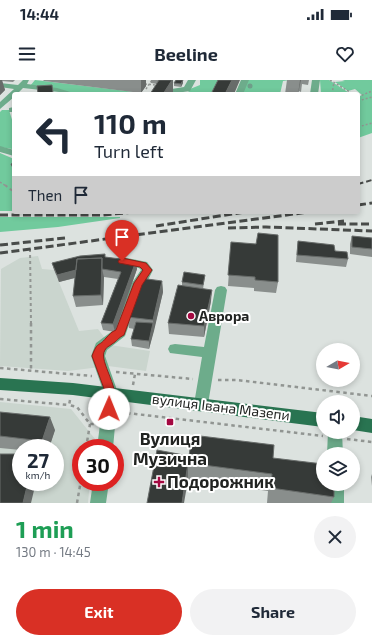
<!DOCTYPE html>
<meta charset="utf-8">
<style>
body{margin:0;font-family:"Exo 2",sans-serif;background:#f2f2f3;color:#1f2937;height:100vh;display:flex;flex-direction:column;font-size:15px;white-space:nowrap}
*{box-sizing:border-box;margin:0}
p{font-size:13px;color:#747a83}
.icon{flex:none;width:22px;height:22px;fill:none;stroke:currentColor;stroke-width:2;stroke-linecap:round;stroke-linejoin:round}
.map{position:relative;height:423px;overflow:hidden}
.details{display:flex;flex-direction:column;background:#fff;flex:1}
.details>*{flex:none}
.guide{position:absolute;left:12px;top:12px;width:348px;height:122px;border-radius:4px;box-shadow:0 2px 6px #0003;background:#fff;color:#1f2937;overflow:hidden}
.needle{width:26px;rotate:80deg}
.fabs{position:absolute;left:316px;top:263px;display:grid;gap:8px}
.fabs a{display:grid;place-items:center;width:44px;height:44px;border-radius:50%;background:#fff;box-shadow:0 2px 6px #0003;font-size:20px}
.speed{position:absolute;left:12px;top:359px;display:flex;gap:8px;font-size:20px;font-weight:700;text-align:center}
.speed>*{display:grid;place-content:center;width:52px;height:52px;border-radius:50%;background:#fff;box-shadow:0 2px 6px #0003;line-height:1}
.speed small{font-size:10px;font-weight:400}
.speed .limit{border:6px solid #d22;background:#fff;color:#111}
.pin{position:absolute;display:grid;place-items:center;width:34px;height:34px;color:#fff;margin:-41px -17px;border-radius:50% 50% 50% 0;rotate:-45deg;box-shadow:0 0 4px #0007}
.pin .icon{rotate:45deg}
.me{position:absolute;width:44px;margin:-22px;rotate:1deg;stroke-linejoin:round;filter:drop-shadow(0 0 3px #0008)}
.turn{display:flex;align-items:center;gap:14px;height:84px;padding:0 16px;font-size:18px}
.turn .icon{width:52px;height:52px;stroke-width:2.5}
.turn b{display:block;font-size:28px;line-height:34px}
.then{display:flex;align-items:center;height:38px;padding:0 16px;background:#0003;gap:8px;font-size:15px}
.round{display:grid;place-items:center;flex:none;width:42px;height:42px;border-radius:21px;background:#f2f2f3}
.summary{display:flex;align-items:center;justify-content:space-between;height:68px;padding:0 16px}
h1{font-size:24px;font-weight:700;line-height:30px;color:#1e9e55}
.button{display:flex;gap:8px;margin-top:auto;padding:8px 16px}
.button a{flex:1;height:46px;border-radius:24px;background:#d93025;color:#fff;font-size:16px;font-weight:700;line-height:46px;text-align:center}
.button a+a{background:#f2f2f3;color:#1f2937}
.status{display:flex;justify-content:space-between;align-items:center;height:28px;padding:0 20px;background:#fff;direction:ltr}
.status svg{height:11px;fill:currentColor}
header{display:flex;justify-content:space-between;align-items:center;height:52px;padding:0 16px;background:#fff;font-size:18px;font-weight:700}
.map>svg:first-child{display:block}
</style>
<div class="status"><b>14:44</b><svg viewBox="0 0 49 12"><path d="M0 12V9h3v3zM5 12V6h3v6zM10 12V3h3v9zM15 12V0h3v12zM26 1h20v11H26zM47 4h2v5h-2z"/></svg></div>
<header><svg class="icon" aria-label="menu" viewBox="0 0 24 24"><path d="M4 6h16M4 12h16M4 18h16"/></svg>Beeline<svg class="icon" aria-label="heart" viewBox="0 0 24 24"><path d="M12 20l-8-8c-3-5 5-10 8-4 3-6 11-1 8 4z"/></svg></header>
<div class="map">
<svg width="372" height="423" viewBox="0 0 372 423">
<rect width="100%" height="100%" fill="#dce2df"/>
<path fill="#cad5ce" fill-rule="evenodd" d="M38 176 42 189 54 190 79 251 98 249 110 265 150 271 146 291 108 286 68 291 0 286 1 189 20 178Z
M0 322 71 329 95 359 94 368H81V402H90L88 423H0ZM21 368H55V402H21Z"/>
<path fill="#71ca9d" d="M35 0 135 12 137 14H78L30 6Z
M200 0H220L214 14H187L190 9 200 5Z
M247 0H290L283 1 280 14H241Z
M320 0H329L351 14H321Z
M342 0H372V53L358 58V17L362 15 355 9 348 11 335 2 345 1Z
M2 30H9L14 46V68L12 69 0 67V32Z
M0 73 14 79V86H12V108L14 109V131H0Z
M0 137H120V138L58 147 0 152Z"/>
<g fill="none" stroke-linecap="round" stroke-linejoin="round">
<path stroke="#919592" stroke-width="1.5" stroke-dasharray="2 2" stroke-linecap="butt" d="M330 0 353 14
M145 4 156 5
M146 9 152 0
M332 14 334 2
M358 17 372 11
M358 21 372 17
M358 47 372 43
M0 102 6 106"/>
<path stroke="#919592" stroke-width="2" stroke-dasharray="3 3" stroke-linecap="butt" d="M5 105 14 112
M30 169 31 244"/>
<path stroke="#919592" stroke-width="2.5" stroke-dasharray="3.5 3.5" stroke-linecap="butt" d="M31 243V292
M0 288 92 296
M116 292 193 299
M218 300H237L372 316
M133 305 135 294
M0 319 69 325
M70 320 69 325 77 327 90 344H94
M127 333 323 356
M121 337 127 333 128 327
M347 359 372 362
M86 368 90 344
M77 423 81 400"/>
<path fill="#6dac8b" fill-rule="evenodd" d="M23 0H29L27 4 57 8 77 14 23 8 17 14H14V17L0 29V22L14 9 0 7V3L18 5Z
M188 0H196L190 11 169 14H149L153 12 184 7Z
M241 0H249L243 14H235Z
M312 0H320L318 14H310Z
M14 27V32H9V28Z
M0 66 14 70V76L0 72Z
M122 177 147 182 153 190 147 202 143 205 125 256 107 270 105 276 118 313 113 368H97L104 313 91 276 96 263 115 249 132 203 141 190 139 188 118 184 116 181 118 178Z
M221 206 225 207 227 210 208 324 206 328 201 330 196 328 194 324 202 277 170 273 168 269 170 265 175 264 204 267 215 210 217 207Z
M328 352H342L343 374H327Z
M93 402H109L106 423H90Z
M328 404H344V423H328Z"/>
<path fill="#297451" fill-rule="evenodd" d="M0 298 73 303 323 333V347L73 315 0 310Z
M353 336 372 339V353L353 350Z"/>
<path stroke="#484b49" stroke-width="2" stroke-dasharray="5.5 3" stroke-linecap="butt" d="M358 104 372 100"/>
<path stroke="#484b49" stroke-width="3" stroke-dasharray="8 3.5" stroke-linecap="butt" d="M358 125 372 123
M0 135H103L135 132
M315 144 344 141
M338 144H372
M156 146 245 132
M228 148 266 147 372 151
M0 165 65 158
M0 173 309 132"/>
</g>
<circle fill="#6f9d89" cx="250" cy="6" r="2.5"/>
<path fill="#898e8c" d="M0 0H15L13 2 2 1 5 10 0 15Z
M43 0H146V6L141 13 44 1Z
M151 0H173V14H150L157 4 151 3Z
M287 0H309L308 5 302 4 301 12 299 11 298 14H285Z
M174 3H183L181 7 174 6Z
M352 156 372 158V177L350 174V164Z
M298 161 335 171 348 179 346 187 296 182 297 169Z
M231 162 278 202 276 213 254 211V208L228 206Z
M105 177 136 181 137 189 115 252 103 250 101 243 118 199 104 197 103 225 76 227 73 216 75 198 59 202 54 190 52 183Z
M205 195 204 203 203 209 211 221 204 257 169 254 168 243 182 206V202Z
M162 201 163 212 149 269 132 266 131 259 134 249 129 248 127 237Z
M0 332 55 350 49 368H21V370L0 368Z
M189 376 273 378 334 417 331 423H267L268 411 188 400 147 423Z
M372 394V406L371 397Z"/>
<path fill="#686c6a" d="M0 0H2L5 10 0 15Z
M141 0H146V6L141 13Z
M172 0H173V14H163Z
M183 0V3L181 7V4Z
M232 0H240L234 14H225Z
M300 0H301L298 14Z
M102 178 104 189H102L104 197 103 225 101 215Z
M136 181 137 189 115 252 113 244Z
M77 190 78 197 59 202 57 195Z
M162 201 163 212 154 251 153 240Z
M212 210 211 221 204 257V246Z
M153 243 154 251 149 269V261Z
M50 337 55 350 49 368H45L42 361Z
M188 383V400L184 423H182Z
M28 402H36L31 423H23Z"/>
<path fill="#363a38" stroke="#686c6a" d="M159 0H172L163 14H150Z
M176 0H183L181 4 174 3Z
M218 0H232L225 14H211Z
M52 5 53 13 38 14 37 6Z
M14 83V90L11 84Z
M258 153 278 155V202L255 200V197L228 195 231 162 256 164Z
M352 156 372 158V169L352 167Z
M298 161 334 165 335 171 347 172 348 179 297 175Z
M105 174V177L136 181 113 244 101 243 121 192 102 189V178L77 179 76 190 57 195 52 183 80 176Z
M102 178 101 215 73 216 77 179Z
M184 192 205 195 203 205 182 202Z
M140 198 162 201 153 240 127 237Z
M178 205 212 210 204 246 168 243Z
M136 242 153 243 149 261 131 259Z
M0 332 50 337 42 361 0 356Z
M192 355 274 365 273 378 323 384V404H334V417L271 408 272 394 188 383 182 423H147L157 370 189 376Z
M0 374H21V402H28L23 423H0Z"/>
<path fill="#d93025" stroke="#8d1f18" d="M122 178 146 183 152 190 142 205 124 255C118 258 117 261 112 264 110 266 106 267 105 270 97 281 124 311 113 332L109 334 105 332 104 329 106 314 92 276C98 260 98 268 106 258 110 254 111 252 116 250L134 203 143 190 140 187 119 183 118 181Z"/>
<g fill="#a40941" stroke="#fff" stroke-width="1.5">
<circle cx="191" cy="236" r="4"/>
<rect x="166" y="338" width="8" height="8" rx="2"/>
<path d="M157 396h4v4h4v4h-4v4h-4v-4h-4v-4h4z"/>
</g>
<g text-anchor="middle" stroke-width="4" stroke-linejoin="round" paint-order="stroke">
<g font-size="14" font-weight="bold" fill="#212321" stroke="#fff" text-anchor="start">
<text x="199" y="241">Аврора</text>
</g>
<g font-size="14" fill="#212321" stroke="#fff">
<text transform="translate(221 327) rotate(7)" y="5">вулиця Івана Мазепи</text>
</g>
<g font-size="17" font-weight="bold" fill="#212321" stroke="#fff">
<text x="170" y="365">Вулиця<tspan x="170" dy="20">Музична</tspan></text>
<text x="167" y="408" text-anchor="start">Подорожник</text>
</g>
</g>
</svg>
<div class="fabs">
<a><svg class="needle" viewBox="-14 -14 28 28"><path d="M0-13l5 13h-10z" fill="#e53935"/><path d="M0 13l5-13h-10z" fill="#747a83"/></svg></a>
<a><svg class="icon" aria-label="sound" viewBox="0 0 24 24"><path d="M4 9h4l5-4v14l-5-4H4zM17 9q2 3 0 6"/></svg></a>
<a><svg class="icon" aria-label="layers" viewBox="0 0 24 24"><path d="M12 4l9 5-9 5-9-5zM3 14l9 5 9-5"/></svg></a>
</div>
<div class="speed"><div>27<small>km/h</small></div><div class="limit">30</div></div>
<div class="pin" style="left:122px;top:181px;background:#d93025"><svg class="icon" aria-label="arrive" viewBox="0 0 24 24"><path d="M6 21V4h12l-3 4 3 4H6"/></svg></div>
<svg class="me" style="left:109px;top:329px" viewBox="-20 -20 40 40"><circle r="19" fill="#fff"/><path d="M0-13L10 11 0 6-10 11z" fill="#d93025"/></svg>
<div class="guide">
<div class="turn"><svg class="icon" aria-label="left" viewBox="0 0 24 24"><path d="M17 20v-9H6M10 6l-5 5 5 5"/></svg><div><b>110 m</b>Turn left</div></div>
<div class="then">Then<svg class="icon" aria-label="arrive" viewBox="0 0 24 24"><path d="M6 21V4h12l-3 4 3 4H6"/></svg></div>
</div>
</div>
<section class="details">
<div class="summary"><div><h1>1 min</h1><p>130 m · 14:45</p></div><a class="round"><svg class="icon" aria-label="close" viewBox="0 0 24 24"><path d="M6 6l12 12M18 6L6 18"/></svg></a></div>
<div class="button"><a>Exit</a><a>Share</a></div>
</section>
